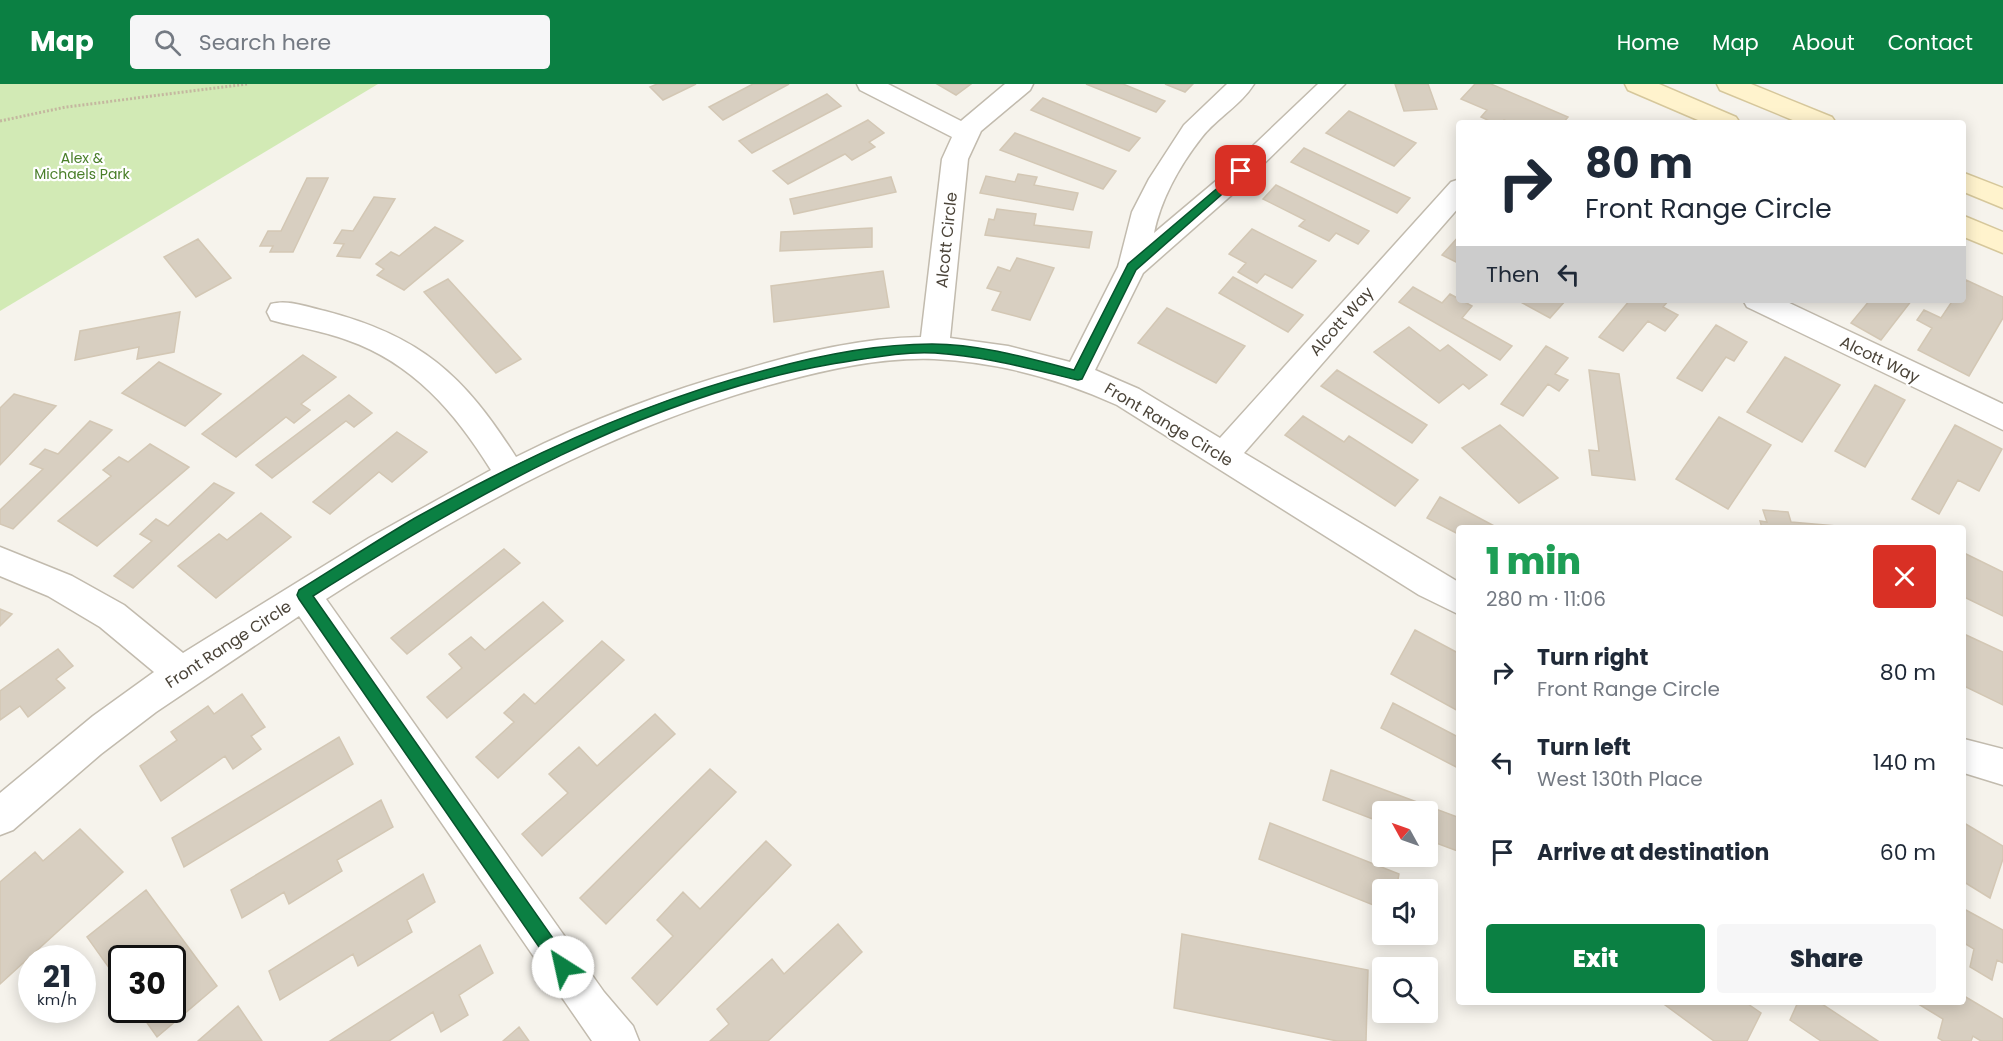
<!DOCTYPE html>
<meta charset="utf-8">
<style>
body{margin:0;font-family:Poppins,sans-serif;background:#f6f6f7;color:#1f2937;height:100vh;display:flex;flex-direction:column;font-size:22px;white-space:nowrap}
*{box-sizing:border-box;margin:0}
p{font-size:20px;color:#747a83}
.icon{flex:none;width:33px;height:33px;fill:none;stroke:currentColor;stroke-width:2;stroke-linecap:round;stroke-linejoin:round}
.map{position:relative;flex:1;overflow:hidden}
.drawer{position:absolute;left:1456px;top:441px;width:510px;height:480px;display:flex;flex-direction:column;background:#fff;border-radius:6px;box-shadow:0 3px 15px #0003}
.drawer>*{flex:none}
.hud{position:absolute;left:1456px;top:36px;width:510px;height:183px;border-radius:6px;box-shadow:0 3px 15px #0003;background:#fff;color:#1f2937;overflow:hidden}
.needle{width:39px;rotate:310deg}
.buttons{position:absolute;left:1372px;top:717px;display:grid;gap:12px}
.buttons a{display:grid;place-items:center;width:66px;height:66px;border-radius:6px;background:#fff;box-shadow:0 3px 15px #0003;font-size:30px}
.speed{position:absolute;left:18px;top:861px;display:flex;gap:12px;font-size:30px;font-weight:700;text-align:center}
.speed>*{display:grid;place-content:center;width:78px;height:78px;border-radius:50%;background:#fff;box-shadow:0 3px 15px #0003;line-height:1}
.speed small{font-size:15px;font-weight:400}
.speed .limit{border:3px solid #111;border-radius:9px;background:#fff;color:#111}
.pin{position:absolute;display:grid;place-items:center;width:51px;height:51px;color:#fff;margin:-26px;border-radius:12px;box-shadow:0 3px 9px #0006}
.me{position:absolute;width:66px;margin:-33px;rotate:325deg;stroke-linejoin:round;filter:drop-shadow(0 0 4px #0008)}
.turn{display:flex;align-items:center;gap:21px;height:126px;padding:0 30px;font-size:27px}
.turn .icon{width:78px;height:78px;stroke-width:2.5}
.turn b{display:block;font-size:42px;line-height:51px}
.then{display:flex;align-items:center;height:57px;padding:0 30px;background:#0003;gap:12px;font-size:22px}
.round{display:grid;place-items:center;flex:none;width:63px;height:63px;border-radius:6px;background:#f6f6f7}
.overview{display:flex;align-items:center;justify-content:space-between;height:102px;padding:0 30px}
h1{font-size:36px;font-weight:800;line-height:45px;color:#1e9e55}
.primary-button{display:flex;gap:12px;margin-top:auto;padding:12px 30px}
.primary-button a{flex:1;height:69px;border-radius:6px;background:#0b8043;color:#fff;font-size:24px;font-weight:800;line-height:69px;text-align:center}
.primary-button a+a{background:#f6f6f7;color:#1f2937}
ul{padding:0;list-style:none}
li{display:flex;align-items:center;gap:18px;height:90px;padding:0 30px}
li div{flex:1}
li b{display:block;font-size:22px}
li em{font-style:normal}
header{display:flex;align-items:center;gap:36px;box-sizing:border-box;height:84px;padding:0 30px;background:#0b8043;color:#fff}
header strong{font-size:28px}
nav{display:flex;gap:33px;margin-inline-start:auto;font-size:21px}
.search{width:420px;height:54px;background:#f6f6f7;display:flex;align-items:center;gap:15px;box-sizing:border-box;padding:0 21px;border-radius:6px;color:#747a83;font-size:22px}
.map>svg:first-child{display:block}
</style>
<header>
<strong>Map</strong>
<div class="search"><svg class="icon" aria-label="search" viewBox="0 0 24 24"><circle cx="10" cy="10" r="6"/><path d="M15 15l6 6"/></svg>Search here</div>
<nav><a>Home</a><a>Map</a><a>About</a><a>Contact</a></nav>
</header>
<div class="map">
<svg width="2003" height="957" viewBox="0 0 2003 957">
<rect width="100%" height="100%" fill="#f6f3ec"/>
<path fill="#d2eab5" d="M0 0H378L0 227Z"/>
<path fill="#d8cfc1" stroke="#d3c7b4" stroke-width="1.5" d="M657 0H696L663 16 650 3Z
M753 0H789L723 36 709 23Z
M937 0H971L956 11Z
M1086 0H1123L1165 17 1156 28Z
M1165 0H1193L1185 8Z
M1395 0H1428L1437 25 1404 27Z
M1475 0H1491L1568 33 1563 39H1511L1504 36 1501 39H1494L1481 33 1487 26 1461 15Z
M827 10 841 22 752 69 739 57Z
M1043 14 1140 54 1129 67 1031 26Z
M1349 27 1416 59 1394 82 1326 49Z
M868 36 884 49 869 58 875 63 852 76 845 70 788 100 773 87Z
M1015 49 1116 87 1103 105 1000 66Z
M1304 64 1410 114 1397 129 1291 78Z
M1018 90 1037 93 1034 101 1078 109 1073 126 980 109 986 92 1015 98Z
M891 93 896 108 794 130 790 115Z
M307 94H328L293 168H270L273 162H260L268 147H281Z
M1276 101 1369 147 1358 160 1336 149 1329 157 1299 142 1305 136 1263 115Z
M374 113 395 115 360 174 337 172 344 160 334 159 342 146 353 147Z
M997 125 1036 130 1034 141 1092 148 1089 164 985 151 989 135 994 136Z
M435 143 463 157 404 206 377 191 384 185 376 180 391 168 399 172Z
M872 144V163L780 167 781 148Z
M1252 145 1316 177 1292 204 1265 190 1257 199 1238 188 1246 179 1229 170Z
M1460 151V180L1442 171Z
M198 155 231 194 196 213 164 173Z
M1017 174 1054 184 1030 236 992 226 1001 208 987 204 998 183 1010 187Z
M883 187 889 223 774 238 771 202Z
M1233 193 1303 231 1288 248 1219 209Z
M448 195 521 275 496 289 424 208Z
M1966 196 2003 213V234L1969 292 1918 266 1932 244 1917 236 1924 226 1941 234 1953 216H1964V199Z
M1413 203 1442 219 1450 210 1472 222 1462 234 1512 262 1500 276 1399 218Z
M1517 216H1566L1550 234Z
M1630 216H1669L1663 223 1678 231 1665 247 1648 237 1623 267 1599 253Z
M1870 216H1912L1881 256 1851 239Z
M1167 224 1245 262 1216 299 1138 259Z
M180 228 174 268 137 275 139 263 75 276 80 247Z
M1716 241 1747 258 1734 277 1726 273 1702 307 1677 294Z
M1409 243 1440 267 1448 261 1487 291 1469 305 1463 300 1439 319 1374 268Z
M1546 262 1568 274 1555 290 1568 296 1559 307 1548 300 1523 332 1501 320Z
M303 271 336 293 301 320 310 326 294 339 286 333 236 373 202 350Z
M1785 273 1840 301 1802 358 1747 328Z
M159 278 221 310 185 342 122 309Z
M1337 286 1427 341 1412 359 1321 302Z
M1589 286 1619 290 1635 396 1592 391 1589 366 1599 367Z
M1875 301 1905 316 1865 383 1835 367Z
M14 310 56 322 0 381V324Z
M349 311 372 329 354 343 346 337 272 394 256 381Z
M1303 332 1344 358 1349 352 1418 396 1395 422 1285 351Z
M1719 333 1771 361 1728 425 1676 395Z
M90 337 112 346 13 445 0 440V426L43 385 30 380 45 365 58 370Z
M1500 341 1558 394 1519 419 1462 364Z
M1955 341 2002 365 1979 407 1958 396 1939 430 1912 415Z
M397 348 427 368 392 398 379 388 330 430 313 418Z
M150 360 189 383 97 462 58 437 111 392 103 386 119 373 128 378Z
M214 399 234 409 133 504 114 492 152 457 140 450 156 435 168 442Z
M1440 413 1498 444H1460V451L1427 434Z
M1763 426 1788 428 1791 438 1860 444H1762L1760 437 1767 438Z
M261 429 291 453 216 514 178 482 219 450 227 456Z
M504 465 520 479 407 570 391 554Z
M1964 469 2003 488V532L1964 513Z
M543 518 563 537 447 634 427 613 462 584 449 570 471 553 485 566Z
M0 525 12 530 0 542Z
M1415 546 1460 570V628L1391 590Z
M1964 550 2003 568V621L1964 602Z
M602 557 624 576 498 694 476 673 514 638 504 629 524 610 535 620Z
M58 565 73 582 56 595 65 604 28 633 20 622 0 636V607Z
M242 610 265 643 251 652 261 665 233 685 225 672 161 717 140 682 177 656 171 648 208 622 214 630Z
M1393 619 1460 654V685L1381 644Z
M655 630 675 650 542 772 522 750 568 709 549 690 579 663 597 682Z
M339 653 353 680 184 783 172 754Z
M710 685 736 708 606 840 580 814Z
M1331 686 1460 734V768L1428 756V728H1383V739L1323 716Z
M381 716 393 743 337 776 342 787 289 820 284 808 242 834 231 806Z
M1270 739 1399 790 1396 806H1383V825L1259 775Z
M1964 739 2003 762V775L1990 814 1964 798Z
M80 745 123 788 0 900V798L35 768 43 777Z
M766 757 791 781 657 921 632 894 673 852 657 836 683 808 700 825Z
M423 790 435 818 407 836 412 848 358 882 353 870 280 916 269 887Z
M146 806 217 902 157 953 138 926H172V874H122V902L87 853Z
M1964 825 2003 846V879L1997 876 1992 896 1970 883 1974 865 1964 859Z
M838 840 862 868 768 957H710L729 940 717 925 772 875 784 890Z
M1182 850 1368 886 1366 957H1337L1174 924Z
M480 861 493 889 459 911 468 931 441 948 433 928 389 957H330Z
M1964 912 2003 935V957H1981L1973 952 1971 957H1943L1938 954 1943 935 1915 918H1964Z
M1661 918H1745L1761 929 1747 957H1714Z
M1798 918H1819L1878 957H1821L1790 936Z
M238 922 262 957H198Z
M519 943 529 957H503Z"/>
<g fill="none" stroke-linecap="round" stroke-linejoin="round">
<g stroke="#c2bbae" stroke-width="3">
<path id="street" d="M857 0H888L961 37 1005 0H1033L1030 6 981 47 968 75 950 254 1008 262 1070 278 1118 183 1132 128 1149 95 1184 41 1227 0H1254C1241 21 1217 34 1202 53 1180 81 1161 115 1154 149L1217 96 1318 0H1345L1235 108 1143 189 1095 286 1139 305 1220 354 1451 98 1460 95V122L1244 369 1460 499V531L1419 511 1117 321C1060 295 998 278 934 275 880 273 825 286 773 300 612 344 466 425 326 515L604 908 633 942 639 957H592L299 532 156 628 101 670 13 746 0 751V709L93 632 154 588 100 543 48 512 0 492V463L72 492 124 521 183 569 369 454 491 386C455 328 413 279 347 256 322 247 296 243 271 236L267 228 271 220C288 215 307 223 325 227 421 252 464 291 516 373 590 336 667 307 746 285 803 268 861 254 921 253L942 75 952 53 860 6Z
M1743 216H1783L2003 320V346L1747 223Z
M1964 655 2003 665V701L1964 689Z"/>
</g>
<g stroke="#d6c79b" stroke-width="3">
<path id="secondary" d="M1625 0H1659L1736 33 1740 39H1705L1628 6Z
M1717 0H1751L1832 33 1836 39H1800L1720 6Z
M1964 89 2003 104V124L1964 108Z
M1964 132 2003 148V169L1964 153Z"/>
</g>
<path stroke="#c4b79f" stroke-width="3" stroke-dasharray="2 2" stroke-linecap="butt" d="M0 37 66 23 247 0"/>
<use href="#street" fill="#fff" fill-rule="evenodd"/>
<use href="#secondary" fill="#fff3cd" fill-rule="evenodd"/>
</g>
<path fill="#0b8043" stroke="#07532c" stroke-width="1.5" d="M1241 84 1245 85V90L1136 186 1082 295 1078 296C1031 285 984 272 935 269 901 267 866 275 832 280 643 313 473 412 313 512L569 877 571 883 569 889 563 891 557 889 299 515 297 511 299 506C338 482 376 457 415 434 526 372 643 318 766 286 820 271 876 260 932 260 979 260 1028 274 1074 286L1128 180Z"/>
<g text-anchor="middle" stroke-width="4.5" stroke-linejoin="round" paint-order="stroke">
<g font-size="14" fill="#4a7f2a" stroke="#fff">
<text x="82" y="79">Alex &amp;<tspan x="82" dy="16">Michaels Park</tspan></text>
</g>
<g font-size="16" fill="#4b4439" stroke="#fff">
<text transform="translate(946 156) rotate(-84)" y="6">Alcott Circle</text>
<text transform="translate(1341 237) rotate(-48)" y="6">Alcott Way</text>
<text transform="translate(1880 275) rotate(26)" y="6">Alcott Way</text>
<text transform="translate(1169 340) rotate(31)" y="6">Front Range Circle</text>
<text transform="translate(228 560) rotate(-33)" y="6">Front Range Circle</text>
</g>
</g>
</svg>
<div class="buttons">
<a><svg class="needle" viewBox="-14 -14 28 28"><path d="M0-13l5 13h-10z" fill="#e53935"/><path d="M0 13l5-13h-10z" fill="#747a83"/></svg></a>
<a><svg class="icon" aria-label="sound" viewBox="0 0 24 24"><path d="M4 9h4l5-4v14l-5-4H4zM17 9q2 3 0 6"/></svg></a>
<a><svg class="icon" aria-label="search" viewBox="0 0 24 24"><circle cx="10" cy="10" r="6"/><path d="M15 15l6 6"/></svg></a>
</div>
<div class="speed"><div>21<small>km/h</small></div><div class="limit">30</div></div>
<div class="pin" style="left:1241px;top:87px;background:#d93025"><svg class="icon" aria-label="arrive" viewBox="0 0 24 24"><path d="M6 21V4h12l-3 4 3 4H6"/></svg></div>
<svg class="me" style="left:563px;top:883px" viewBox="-20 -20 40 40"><circle r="19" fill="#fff"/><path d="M0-13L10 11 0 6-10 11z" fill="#0b8043"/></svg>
<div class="hud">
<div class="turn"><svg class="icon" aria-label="right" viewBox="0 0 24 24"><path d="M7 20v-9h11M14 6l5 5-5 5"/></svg><div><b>80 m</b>Front Range Circle</div></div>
<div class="then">Then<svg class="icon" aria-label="left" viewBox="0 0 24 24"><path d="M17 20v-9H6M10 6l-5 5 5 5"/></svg></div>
</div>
<section class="drawer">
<div class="overview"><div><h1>1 min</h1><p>280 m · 11:06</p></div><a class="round" style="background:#d93025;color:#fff"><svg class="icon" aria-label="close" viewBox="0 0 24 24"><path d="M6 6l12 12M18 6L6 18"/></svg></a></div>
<ul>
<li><svg class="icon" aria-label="right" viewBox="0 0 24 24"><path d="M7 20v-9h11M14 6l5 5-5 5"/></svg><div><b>Turn right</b><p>Front Range Circle</p></div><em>80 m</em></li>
<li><svg class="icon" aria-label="left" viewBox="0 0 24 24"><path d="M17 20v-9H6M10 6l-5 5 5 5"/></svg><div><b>Turn left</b><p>West 130th Place</p></div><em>140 m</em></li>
<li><svg class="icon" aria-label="arrive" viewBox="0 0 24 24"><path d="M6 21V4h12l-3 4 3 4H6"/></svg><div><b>Arrive at destination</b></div><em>60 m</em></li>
</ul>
<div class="primary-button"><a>Exit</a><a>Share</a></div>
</section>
</div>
